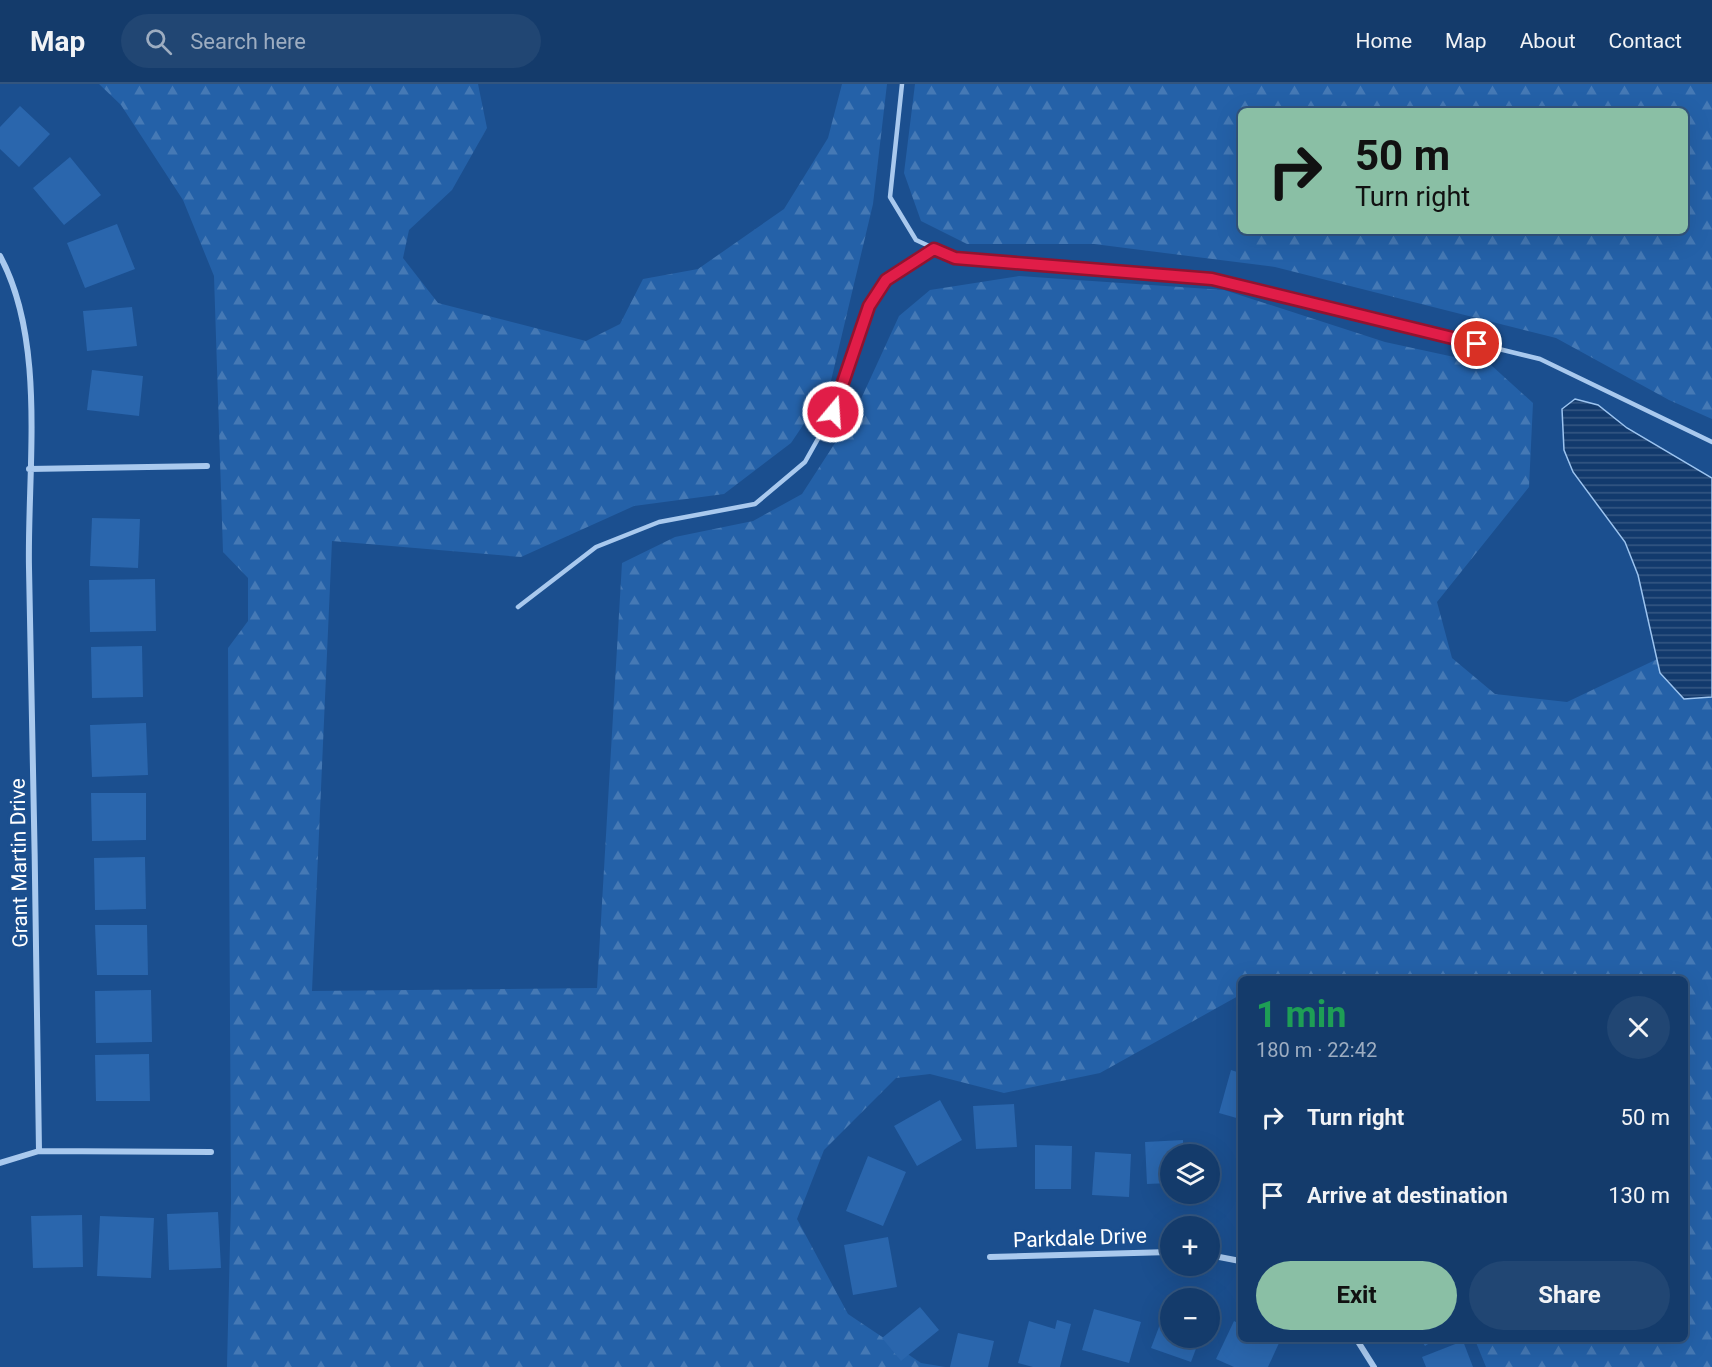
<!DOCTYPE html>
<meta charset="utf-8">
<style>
body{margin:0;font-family:Roboto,sans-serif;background:#214673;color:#f1f3f6;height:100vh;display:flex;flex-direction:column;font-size:22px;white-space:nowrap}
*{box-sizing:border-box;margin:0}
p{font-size:20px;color:#9dadc1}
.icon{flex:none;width:33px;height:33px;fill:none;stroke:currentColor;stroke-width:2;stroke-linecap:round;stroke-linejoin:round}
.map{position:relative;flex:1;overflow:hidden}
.panel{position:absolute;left:1238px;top:892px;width:450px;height:366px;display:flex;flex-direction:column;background:#143b6b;border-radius:9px;box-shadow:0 6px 24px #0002,0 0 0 2px #33557e}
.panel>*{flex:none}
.banner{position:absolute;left:1238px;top:24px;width:450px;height:126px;border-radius:9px;box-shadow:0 6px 24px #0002,0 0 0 2px #33557e;background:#8abfa5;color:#111;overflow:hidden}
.controls{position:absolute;left:1160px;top:1060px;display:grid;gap:12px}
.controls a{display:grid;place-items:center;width:60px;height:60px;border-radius:50%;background:#143b6b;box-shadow:0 6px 24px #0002,0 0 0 2px #33557e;font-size:30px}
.pin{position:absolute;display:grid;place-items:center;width:51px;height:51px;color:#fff;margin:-26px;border:3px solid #fff;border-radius:50%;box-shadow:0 2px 6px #0007}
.me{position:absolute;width:66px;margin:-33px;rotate:18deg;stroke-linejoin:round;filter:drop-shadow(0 0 4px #0008)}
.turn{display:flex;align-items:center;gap:21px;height:126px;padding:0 18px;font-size:27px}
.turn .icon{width:78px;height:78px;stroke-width:2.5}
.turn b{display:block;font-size:42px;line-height:51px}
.round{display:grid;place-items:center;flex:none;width:63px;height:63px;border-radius:32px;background:#214673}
.headline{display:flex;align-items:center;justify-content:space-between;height:102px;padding:0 18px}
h1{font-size:36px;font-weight:700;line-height:45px;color:#1e9e55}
.button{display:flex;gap:12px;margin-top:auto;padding:12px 18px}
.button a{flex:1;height:69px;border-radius:36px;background:#8abfa5;color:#111;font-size:24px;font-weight:700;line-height:69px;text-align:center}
.button a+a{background:#214673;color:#f1f3f6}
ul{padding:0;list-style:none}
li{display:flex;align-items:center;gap:18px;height:78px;padding:0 18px}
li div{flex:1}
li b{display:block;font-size:22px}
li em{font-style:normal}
header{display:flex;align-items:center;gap:36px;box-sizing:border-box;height:84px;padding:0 30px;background:#143b6b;border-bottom:2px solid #33557e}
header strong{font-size:28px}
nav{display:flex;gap:33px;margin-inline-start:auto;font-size:21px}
.search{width:420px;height:54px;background:#214673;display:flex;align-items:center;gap:15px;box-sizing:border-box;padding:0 21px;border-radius:33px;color:#9dadc1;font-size:22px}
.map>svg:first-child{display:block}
</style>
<header>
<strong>Map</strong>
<div class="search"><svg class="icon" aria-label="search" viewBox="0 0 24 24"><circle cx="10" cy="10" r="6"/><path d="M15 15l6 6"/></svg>Search here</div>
<nav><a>Home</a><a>Map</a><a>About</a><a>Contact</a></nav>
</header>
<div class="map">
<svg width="1712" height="1283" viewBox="0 0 1712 1283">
<defs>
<pattern id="forest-firs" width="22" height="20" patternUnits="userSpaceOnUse" patternTransform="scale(1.5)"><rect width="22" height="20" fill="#2461a8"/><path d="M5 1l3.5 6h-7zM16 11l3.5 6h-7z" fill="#4579b5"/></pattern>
<pattern id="water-rules" width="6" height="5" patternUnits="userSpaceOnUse" patternTransform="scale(1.5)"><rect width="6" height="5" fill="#123a6d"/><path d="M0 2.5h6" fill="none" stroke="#365883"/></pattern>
</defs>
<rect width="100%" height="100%" fill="#1b4f8f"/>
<path fill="url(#forest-firs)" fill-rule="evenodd" d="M99 0H478L487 44 452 106 409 146 403 174 438 219 586 257 620 240 643 195 698 185 784 125 828 54 842 0H887L873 120 830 301 791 359 724 410 634 422 521 473 332 457 312 907 597 904 622 479 675 453 753 437 802 410 855 328 899 232 930 206 1019 192 1224 206 1385 258 1491 281 1533 319 1529 403 1437 518 1452 574 1495 610 1567 618 1712 549V1283H1486L1475 1256H1684V896H1240V911L1100 989 1004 1009 930 990 896 994 824 1066 797 1135 848 1230 921 1279 945 1283H227L231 1118 228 564 248 537V494L223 468 214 192 183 116 121 21Z
M915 0H1712V335L1669 316 1556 254 1275 183 1094 160H967L921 137 904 89ZM1240 27H1684V147H1240Z"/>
<path fill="url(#water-rules)" stroke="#9cc4f0" stroke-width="1.5" d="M1575 315 1598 321 1627 344 1712 394V613L1684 615 1660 589 1638 491 1625 458 1573 388 1564 366 1562 325Z"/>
<path fill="#2a66ad" d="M20 22 50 50 19 83 0 65V43Z
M70 73 101 111 64 141 33 104Z
M117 140 135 185 85 204 67 159Z
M132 223 137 262 87 267 83 227Z
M92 286 143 292 139 332 87 326Z
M92 434 140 435 138 484 90 482Z
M155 495 156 547 90 548 89 496Z
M142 562 143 613 92 614 91 563Z
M146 639 148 691 92 693 90 641Z
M91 709H146V756L92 757Z
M145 773 146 825 95 826 94 774Z
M95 841H147L148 891H97Z
M151 906 152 958 96 959 95 907Z
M149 970 150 1017H96L95 971Z
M1231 986 1240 989V1035L1219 1029Z
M940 1016 962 1056 917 1082 894 1042Z
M1014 1020 1017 1063 976 1065 973 1022Z
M1183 1056V1071H1170V1099L1147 1100 1145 1058Z
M1035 1061 1072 1062 1071 1105H1035Z
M1095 1068 1131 1070 1129 1113 1092 1111Z
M868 1072 906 1088 883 1142 846 1127Z
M218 1128 221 1184 169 1186 167 1130Z
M82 1131 83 1183 33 1184 31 1132Z
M100 1132 154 1134 151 1194 97 1192Z
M888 1153 897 1203 853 1211 844 1161Z
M920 1223 939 1246 901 1277 882 1254Z
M1094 1225 1141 1238 1129 1279 1082 1266Z
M1165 1227 1170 1229V1254H1200L1191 1278 1151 1264Z
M1057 1236 1071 1240 1060 1283H1033L1018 1279 1029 1237 1055 1245Z
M1234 1237 1240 1240V1256H1272L1279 1259 1268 1283H1234L1216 1275Z
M958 1249 994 1257 988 1283H950Z
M1421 1256H1434L1425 1262Z
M1463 1257 1473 1283H1426L1422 1273Z"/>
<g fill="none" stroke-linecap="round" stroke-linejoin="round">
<path stroke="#a9c9ee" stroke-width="4.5" d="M902 0 890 113 916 156 955 174 1212 195 1540 275 1712 358
M518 523 596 463 659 438 755 420 805 378 833 328 869 222 886 196 935 165"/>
<path stroke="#a9c9ee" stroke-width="6" d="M0 172C47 259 27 387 29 484 33 678 37 873 39 1067
M29 385 207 382
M0 1079 39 1067 211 1068
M1209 1171 1240 1177
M990 1173 1170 1168
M1357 1256 1374 1283"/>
</g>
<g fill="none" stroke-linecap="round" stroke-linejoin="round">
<g stroke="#92132f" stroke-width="15">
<path id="route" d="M833 328 869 222 886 196 934 165 955 174 1212 195 1477 260"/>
</g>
<use href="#route" stroke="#e11d48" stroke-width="10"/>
</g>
<g text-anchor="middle" stroke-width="6" stroke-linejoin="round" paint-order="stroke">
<g font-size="21" fill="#fff" stroke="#1b4f8f">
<text transform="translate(19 779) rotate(-91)" y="7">Grant Martin Drive</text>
<text transform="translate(1080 1154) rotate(-2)" y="7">Parkdale Drive</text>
</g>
</g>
</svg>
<div class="controls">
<a><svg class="icon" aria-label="layers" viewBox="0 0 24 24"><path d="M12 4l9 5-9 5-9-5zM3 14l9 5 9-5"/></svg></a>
<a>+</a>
<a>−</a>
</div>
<div class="pin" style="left:1477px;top:260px;background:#d93025"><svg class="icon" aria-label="arrive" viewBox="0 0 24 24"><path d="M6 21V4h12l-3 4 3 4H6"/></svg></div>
<svg class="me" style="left:833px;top:328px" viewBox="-20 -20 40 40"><circle r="17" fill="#e11d48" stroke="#fff" stroke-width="3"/><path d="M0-11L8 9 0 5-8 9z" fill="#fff"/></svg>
<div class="banner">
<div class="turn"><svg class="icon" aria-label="right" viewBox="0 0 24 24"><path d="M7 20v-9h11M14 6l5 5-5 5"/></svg><div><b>50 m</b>Turn right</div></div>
</div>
<section class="panel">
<div class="headline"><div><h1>1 min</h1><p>180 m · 22:42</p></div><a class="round"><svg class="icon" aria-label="close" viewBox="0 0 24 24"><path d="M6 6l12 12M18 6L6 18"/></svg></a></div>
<ul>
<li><svg class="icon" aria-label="right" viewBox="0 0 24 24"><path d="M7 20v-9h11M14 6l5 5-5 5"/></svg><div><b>Turn right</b></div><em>50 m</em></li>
<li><svg class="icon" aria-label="arrive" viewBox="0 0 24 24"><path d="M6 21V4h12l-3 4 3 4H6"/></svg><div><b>Arrive at destination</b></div><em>130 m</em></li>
</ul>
<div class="button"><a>Exit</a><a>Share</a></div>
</section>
</div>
